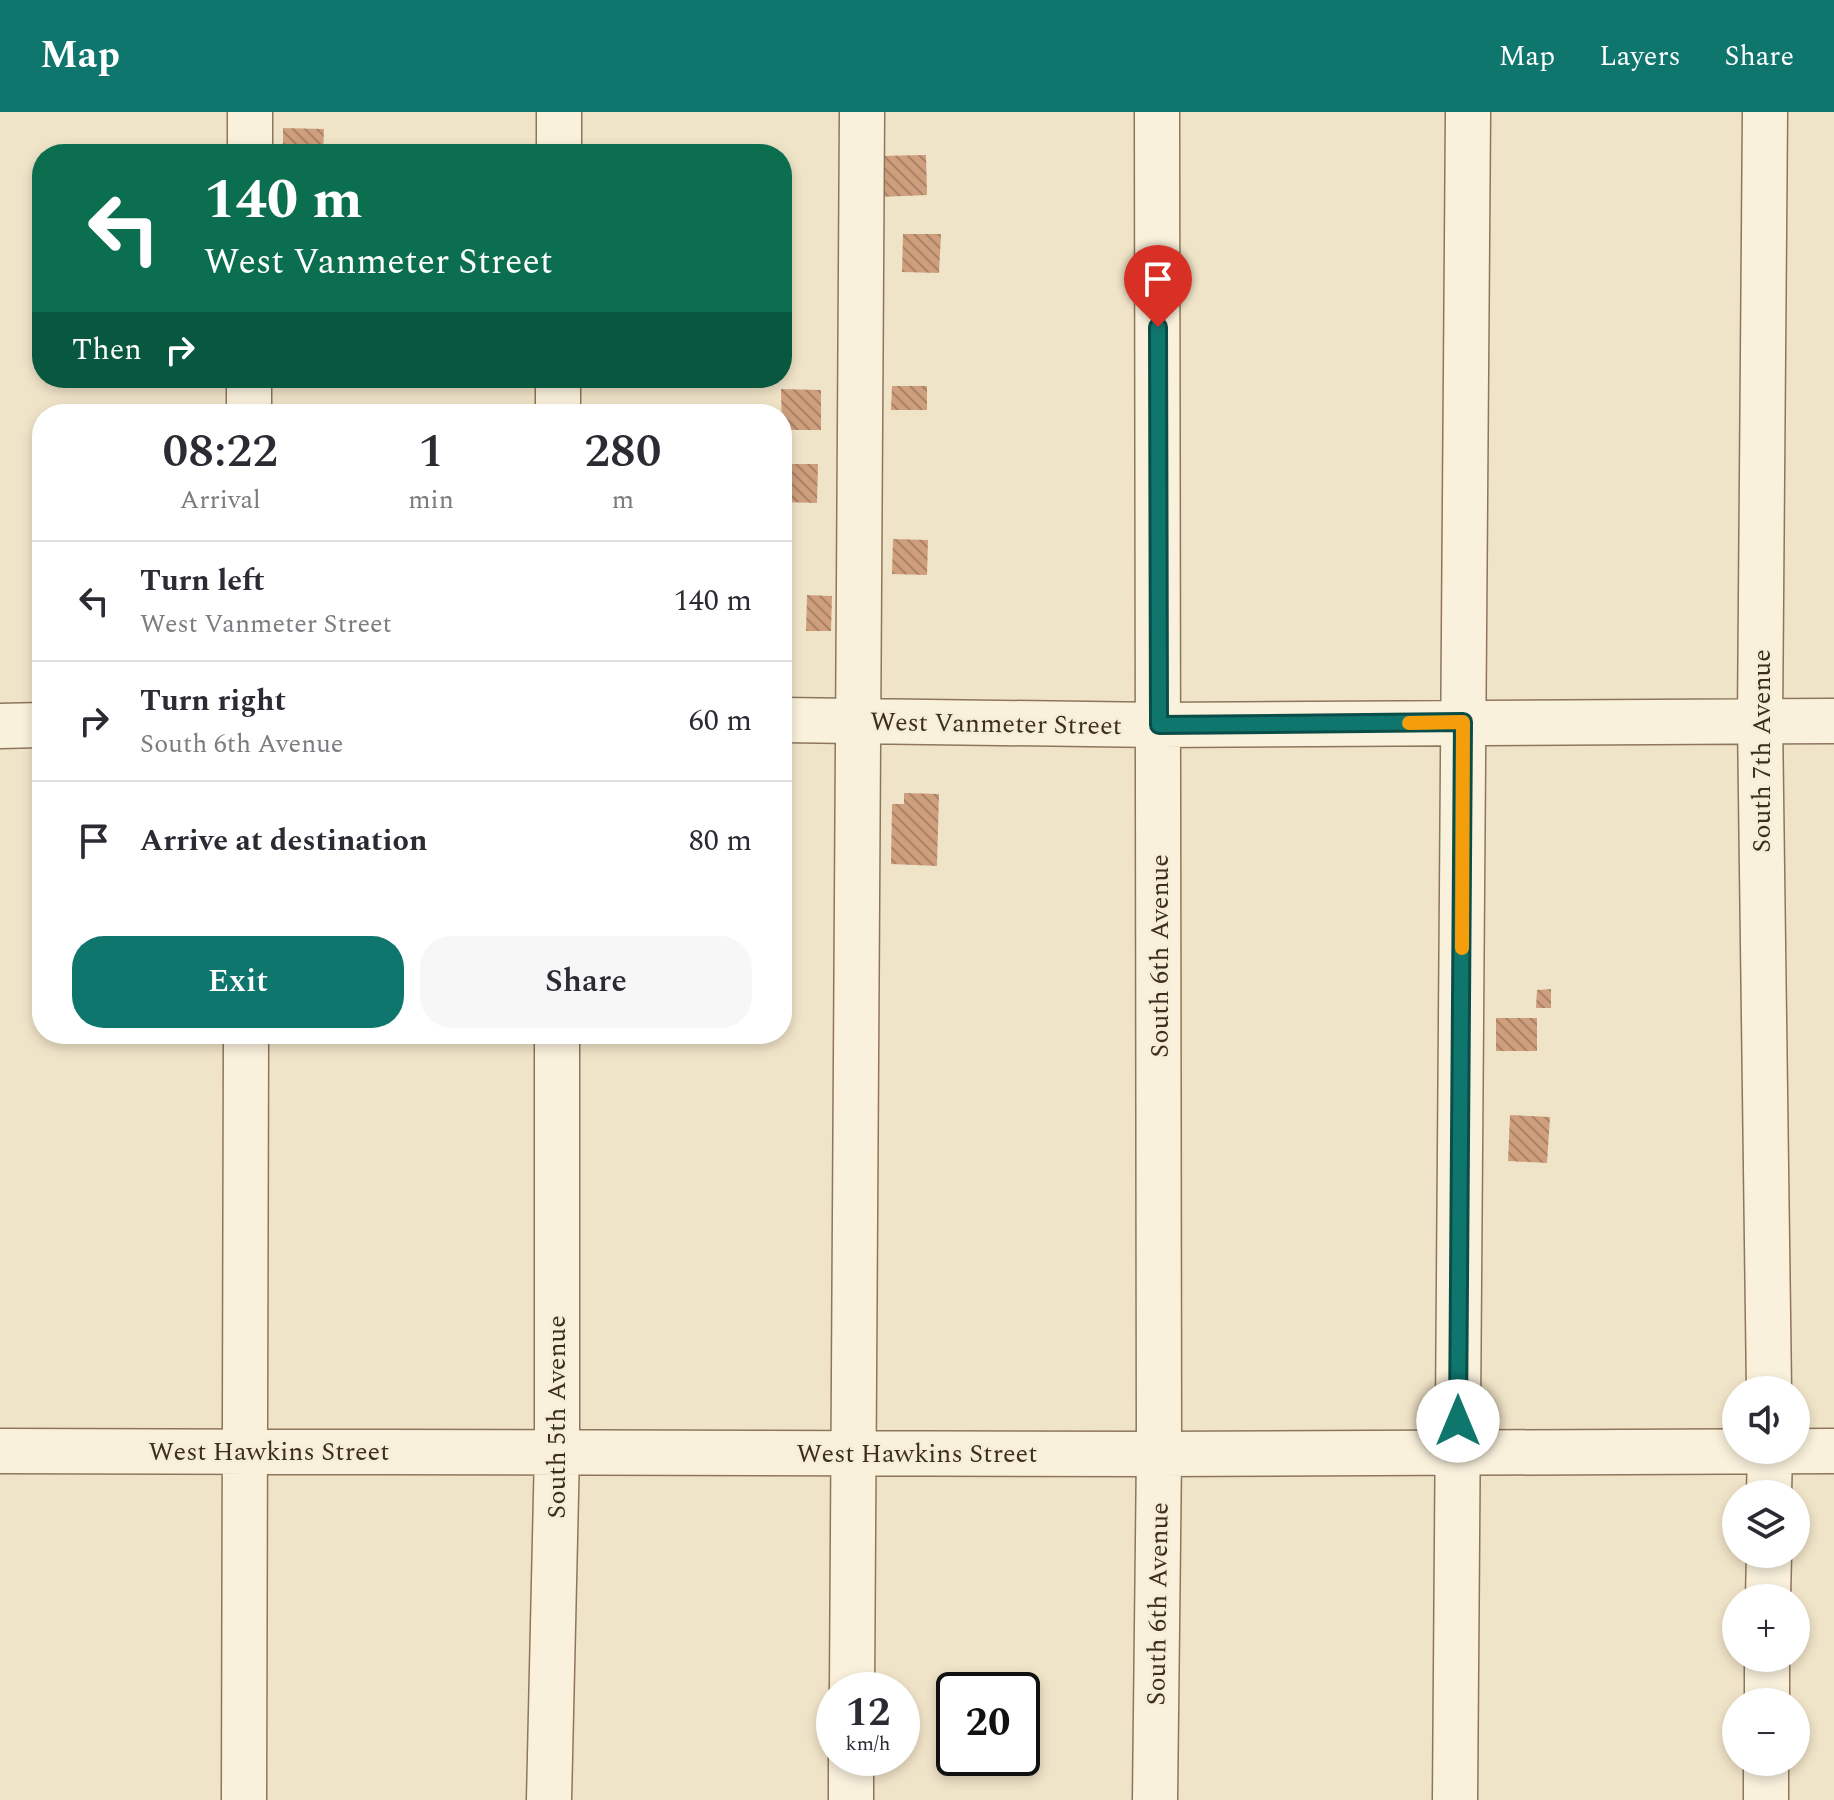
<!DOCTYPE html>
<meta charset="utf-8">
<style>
body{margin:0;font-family:Spectral,serif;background:#f7f7f7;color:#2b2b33;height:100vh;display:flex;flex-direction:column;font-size:30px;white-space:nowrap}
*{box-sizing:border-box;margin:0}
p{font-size:26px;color:#7c7c81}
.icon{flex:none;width:44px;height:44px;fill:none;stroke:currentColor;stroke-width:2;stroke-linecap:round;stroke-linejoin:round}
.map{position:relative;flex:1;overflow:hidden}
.panel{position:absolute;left:32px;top:292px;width:760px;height:640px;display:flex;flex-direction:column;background:#fff;border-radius:32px;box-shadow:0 4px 12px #0003}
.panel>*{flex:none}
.guide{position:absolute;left:32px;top:32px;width:760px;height:244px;border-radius:32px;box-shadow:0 4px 12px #0003;background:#0b6e4f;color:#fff;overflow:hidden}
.tools{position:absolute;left:1722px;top:1264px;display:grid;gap:16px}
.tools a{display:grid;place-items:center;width:88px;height:88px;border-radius:50%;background:#fff;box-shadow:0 4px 12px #0003;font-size:40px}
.speed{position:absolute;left:816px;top:1560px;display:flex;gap:16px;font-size:40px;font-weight:700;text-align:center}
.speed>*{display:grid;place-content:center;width:104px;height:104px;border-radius:50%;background:#fff;box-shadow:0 4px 12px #0003;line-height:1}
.speed small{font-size:20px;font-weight:400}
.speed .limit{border:4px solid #111;border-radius:12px;background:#fff;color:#111}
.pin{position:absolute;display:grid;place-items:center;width:68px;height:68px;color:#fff;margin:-82px -34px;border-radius:50% 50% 50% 0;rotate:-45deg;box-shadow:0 0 8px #0007}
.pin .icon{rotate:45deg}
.me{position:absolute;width:88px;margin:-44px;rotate:0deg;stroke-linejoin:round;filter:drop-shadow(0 0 6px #0008)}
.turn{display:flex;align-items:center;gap:28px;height:168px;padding:0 40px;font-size:36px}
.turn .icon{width:104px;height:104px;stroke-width:2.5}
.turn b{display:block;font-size:56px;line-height:68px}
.then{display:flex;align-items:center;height:76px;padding:0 40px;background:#0003;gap:16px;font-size:30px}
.eta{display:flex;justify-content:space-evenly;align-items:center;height:136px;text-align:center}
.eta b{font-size:48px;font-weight:600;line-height:56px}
.cta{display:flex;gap:16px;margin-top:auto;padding:16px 40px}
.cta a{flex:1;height:92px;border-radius:32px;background:#0f766e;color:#fff;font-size:32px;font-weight:600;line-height:92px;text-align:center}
.cta a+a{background:#f7f7f7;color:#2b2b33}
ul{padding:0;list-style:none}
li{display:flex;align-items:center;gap:24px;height:120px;padding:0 40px;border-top:2px solid #e1e1e2}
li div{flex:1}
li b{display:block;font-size:30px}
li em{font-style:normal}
header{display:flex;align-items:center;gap:48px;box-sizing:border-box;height:112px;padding:0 40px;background:#0f766e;color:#fff}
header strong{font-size:38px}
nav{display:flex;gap:44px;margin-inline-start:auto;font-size:28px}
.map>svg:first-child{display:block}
</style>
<header>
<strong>Map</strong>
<nav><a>Map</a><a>Layers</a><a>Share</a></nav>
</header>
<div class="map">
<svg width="1834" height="1688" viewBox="0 0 1834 1688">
<defs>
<pattern id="building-back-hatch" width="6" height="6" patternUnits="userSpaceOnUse" patternTransform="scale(2)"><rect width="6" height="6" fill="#cf9f7d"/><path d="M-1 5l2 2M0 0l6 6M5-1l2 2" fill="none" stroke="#a98266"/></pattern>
</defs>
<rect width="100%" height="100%" fill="#f0e4c8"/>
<path fill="url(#building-back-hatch)" d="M283 16 324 17 323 42H283Z
M926 43 927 83 880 85 879 44Z
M903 122H941L939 161 902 160Z
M892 274H927V298H891Z
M781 277 821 278V318H782Z
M782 352H818L817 391 782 390Z
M893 427 928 428 927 463 892 462Z
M807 483 832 484 831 519H806Z
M904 681 939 682 937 754 891 752 892 692H904Z
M1551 877V896H1536L1537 878Z
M1496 906H1537V939H1496Z
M1510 1003 1550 1005 1547 1051 1508 1049Z"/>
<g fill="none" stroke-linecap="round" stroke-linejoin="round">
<g stroke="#8d765c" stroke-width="47">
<path id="minor" d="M1765 0 1760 608 1769 1278
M250 42V0
M559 42V0
M249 302V266
M558 302V266
M782 608 1159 613 1834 609
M0 614 42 613
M0 1339 1159 1342 1834 1339
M1769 1382 1770 1338
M1768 1486 1769 1442
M852 1578 862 0
M1767 1590V1546
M244 1688 246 922
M549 1688 557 1339V922
M851 1688V1646
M1155 1688 1159 1342 1157 0
M1455 1688 1468 0
M1766 1688V1650"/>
</g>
<use href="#minor" stroke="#faf1dc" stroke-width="44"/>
</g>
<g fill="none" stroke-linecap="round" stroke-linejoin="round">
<g stroke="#0a4d48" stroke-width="20">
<path id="route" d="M1158 215 1159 613 1463 610 1458 1309"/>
</g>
<use href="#route" stroke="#0f766e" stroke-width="14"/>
<path stroke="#f59e0b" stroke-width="14" d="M1409 611 1463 610 1462 836"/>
</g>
<g text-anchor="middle" stroke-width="6" stroke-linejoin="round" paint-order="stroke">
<g font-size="26" fill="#3d2e20" stroke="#f7eed8">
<text transform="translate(996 611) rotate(1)" y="9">West Vanmeter Street</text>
<text transform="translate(1761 639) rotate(-90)" y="9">South 7th Avenue</text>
<text transform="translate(1159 844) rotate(-90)" y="9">South 6th Avenue</text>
<text transform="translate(556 1305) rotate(-90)" y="9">South 5th Avenue</text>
<text x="269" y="1348">West Hawkins Street</text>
<text x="917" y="1350">West Hawkins Street</text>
<text transform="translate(1157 1492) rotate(-89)" y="9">South 6th Avenue</text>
</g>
</g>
</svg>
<div class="tools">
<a><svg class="icon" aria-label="sound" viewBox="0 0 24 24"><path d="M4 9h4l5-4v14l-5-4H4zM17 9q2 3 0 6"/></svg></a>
<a><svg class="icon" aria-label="layers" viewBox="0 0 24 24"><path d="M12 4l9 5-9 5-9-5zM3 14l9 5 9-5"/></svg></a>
<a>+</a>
<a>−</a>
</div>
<div class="speed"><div>12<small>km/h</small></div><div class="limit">20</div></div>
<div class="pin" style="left:1158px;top:215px;background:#d93025"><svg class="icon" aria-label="arrive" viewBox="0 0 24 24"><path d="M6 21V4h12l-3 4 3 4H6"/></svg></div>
<svg class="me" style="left:1458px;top:1309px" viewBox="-20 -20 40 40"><circle r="19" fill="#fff"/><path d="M0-13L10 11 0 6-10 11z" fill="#0f766e"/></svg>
<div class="guide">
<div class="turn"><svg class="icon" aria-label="left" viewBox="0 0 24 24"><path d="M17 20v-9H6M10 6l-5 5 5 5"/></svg><div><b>140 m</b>West Vanmeter Street</div></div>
<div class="then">Then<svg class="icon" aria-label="right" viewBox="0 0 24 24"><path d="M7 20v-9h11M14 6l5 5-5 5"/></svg></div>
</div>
<section class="panel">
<div class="eta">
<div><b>08:22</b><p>Arrival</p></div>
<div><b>1</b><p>min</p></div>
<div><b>280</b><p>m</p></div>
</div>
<ul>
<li><svg class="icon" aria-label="left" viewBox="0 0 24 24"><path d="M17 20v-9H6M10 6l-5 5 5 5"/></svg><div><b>Turn left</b><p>West Vanmeter Street</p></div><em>140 m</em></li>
<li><svg class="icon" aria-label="right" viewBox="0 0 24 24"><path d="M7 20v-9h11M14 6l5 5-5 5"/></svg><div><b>Turn right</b><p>South 6th Avenue</p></div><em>60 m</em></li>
<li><svg class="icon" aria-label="arrive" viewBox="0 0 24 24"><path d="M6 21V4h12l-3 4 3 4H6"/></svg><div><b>Arrive at destination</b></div><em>80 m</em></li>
</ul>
<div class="cta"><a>Exit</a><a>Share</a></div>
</section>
</div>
